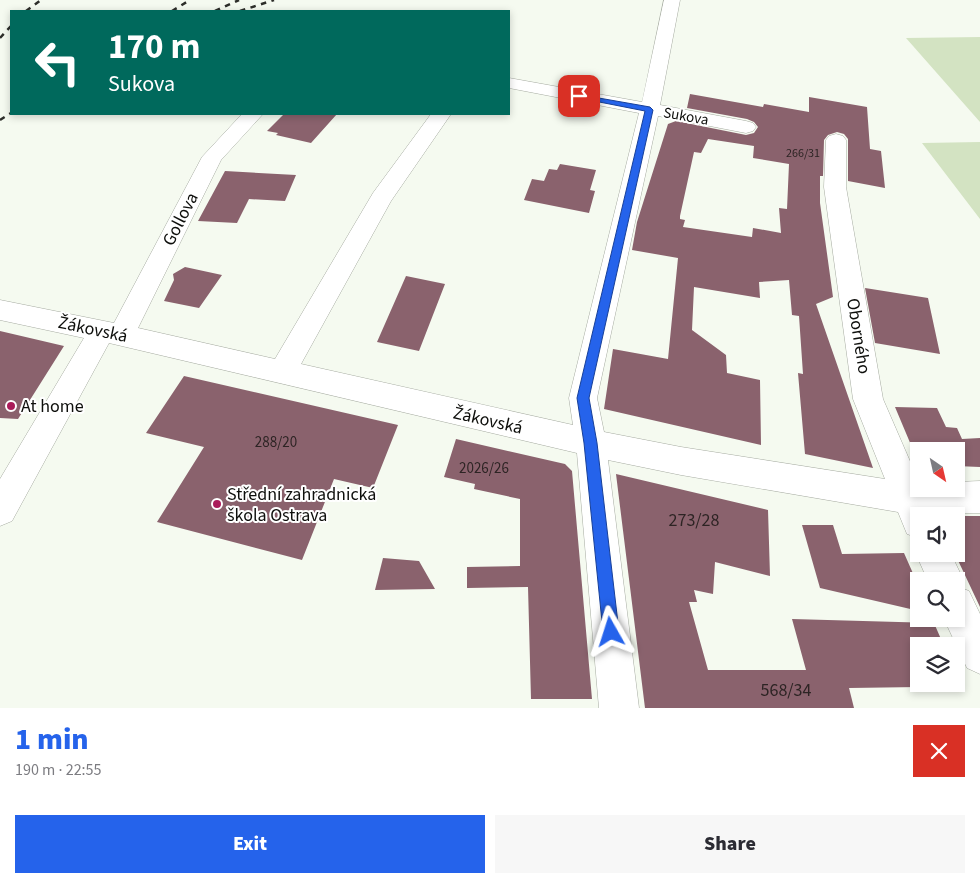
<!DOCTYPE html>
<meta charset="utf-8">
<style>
body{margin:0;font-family:"Source Sans 3",sans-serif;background:#f7f7f7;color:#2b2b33;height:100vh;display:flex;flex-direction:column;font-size:19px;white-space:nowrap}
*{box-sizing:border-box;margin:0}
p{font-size:16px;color:#7c7c81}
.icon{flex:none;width:28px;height:28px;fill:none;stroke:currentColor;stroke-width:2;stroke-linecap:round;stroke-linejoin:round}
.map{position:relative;height:708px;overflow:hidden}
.details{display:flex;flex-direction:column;background:#fff;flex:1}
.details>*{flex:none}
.hud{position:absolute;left:10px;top:10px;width:500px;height:105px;border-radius:0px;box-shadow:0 2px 8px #0003;background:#00695c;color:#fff;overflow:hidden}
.needle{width:32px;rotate:146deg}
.fabs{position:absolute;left:910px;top:442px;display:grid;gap:10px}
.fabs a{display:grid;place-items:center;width:55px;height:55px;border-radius:0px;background:#fff;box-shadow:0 2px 8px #0003;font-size:25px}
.pin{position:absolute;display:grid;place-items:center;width:42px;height:42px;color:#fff;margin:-21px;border-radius:10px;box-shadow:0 2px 8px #0006}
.me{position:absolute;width:55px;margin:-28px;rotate:354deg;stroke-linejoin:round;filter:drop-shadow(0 0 4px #0008)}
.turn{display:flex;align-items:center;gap:18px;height:105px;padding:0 15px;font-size:22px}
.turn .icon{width:65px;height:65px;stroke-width:2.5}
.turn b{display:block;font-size:35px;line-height:42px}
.round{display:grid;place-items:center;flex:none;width:52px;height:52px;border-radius:0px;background:#f7f7f7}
.overview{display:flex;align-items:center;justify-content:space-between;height:85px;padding:0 15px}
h1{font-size:30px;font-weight:800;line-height:38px;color:#2563eb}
.cta{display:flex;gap:10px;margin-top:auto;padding:10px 15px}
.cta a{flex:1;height:58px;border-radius:0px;background:#2563eb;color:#fff;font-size:20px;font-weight:800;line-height:58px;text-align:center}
.cta a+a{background:#f7f7f7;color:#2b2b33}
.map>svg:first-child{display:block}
</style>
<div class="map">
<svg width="980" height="708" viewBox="0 0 980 708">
<rect width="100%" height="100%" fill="#f5faf0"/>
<path fill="#d3e3c2" d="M980 37V122L906 38Z
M980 142V219L922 143Z"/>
<path fill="#8a626d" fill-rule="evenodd" d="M690 94 763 107 764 104 809 112V97L867 107 870 149 881 151 885 188 848 181V139L844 134 837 132 828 135 824 140 823 176H820V203L833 297 816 304 873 468 805 454 798 373 803 374 799 316 792 315 789 280 759 282 760 298 694 287 692 330 726 355 727 373 760 380 761 445 604 409 613 349 668 359 678 258 632 250 637 222 668 124 676 121 746 135 754 133 758 127 754 122 747 119 687 108ZM708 139 754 146 753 158 789 164 787 209 779 208 781 233 753 228 752 237 683 227 685 220 680 219V216L694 152 701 153Z
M284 114H337L311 143 276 135 278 133 267 131Z
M560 164 596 170 590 190 595 191 589 213 524 200 532 179 544 181 549 169 557 170Z
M225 171 296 175 285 201 249 199 237 223 198 221Z
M185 267 222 275 199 308 164 301 174 280 173 274Z
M406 276 445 284 419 351 377 342Z
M865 288 928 298 940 354 875 343Z
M0 331 64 346 18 419 0 418Z
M184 376 398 425 373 488 334 479 302 560 157 522 204 447 146 433Z
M895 407 937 408 946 427 957 428 962 439 980 438V467L956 466V451H919V464Z
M456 439 565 464 572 471 592 699H531L528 587 467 588V567L520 566V499L474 489 475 484 444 477Z
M616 474 768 510 770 576 715 562 713 594 694 590 697 602H689L708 670H806L792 619 934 623 944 646H919V684H940H919V687L849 688 854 708H645Z
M938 516H980V607L955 554 956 516Z
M802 525H833L842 554 904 553 919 587V611L820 588Z
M383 558 419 561 435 589 375 590Z"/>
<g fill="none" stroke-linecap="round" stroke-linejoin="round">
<g stroke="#a6aba1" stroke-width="1">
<path id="minor" d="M664 0H680L660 105 746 121 753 123 756 127 753 131 746 133 658 116 597 398 604 432 681 447 885 479 853 399 824 187 826 140 829 136 836 134 843 136 846 140V187L883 399 919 482V489H956V482L980 481V513H932L933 516H919V538L907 534 898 512 681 475 608 460 639 708H599L577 453 109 343 12 521 0 526V479L84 338 0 320V300L114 323 202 157 242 114H263L221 160 138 328 275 359 373 193 431 114H451L391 201 301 364 573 425 569 398 639 113 509 88V78L642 102Z
M919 547V554H951L964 581 961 588 969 591 980 614V674L967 668 944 619H956V581H928L916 554Z"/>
</g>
<use href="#minor" fill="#fff" fill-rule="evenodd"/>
<path stroke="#2d2e2a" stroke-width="2.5" stroke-dasharray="5.5 5.5" stroke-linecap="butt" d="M26 11 41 0
M172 11 190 0
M215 11 239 0
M240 11 274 0
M0 38 11 26
M0 120 11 113"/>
</g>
<path fill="#2563eb" stroke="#184099" d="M576 94 650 107 653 110 589 398 597 443 619 632 616 638 611 640 606 638 603 632 584 443 577 398 645 111 579 98H576Z"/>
<g fill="#aa1c5a" stroke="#fff" stroke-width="2">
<circle cx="11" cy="406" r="5"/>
<circle cx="217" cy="504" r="5"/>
</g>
<g text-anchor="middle" stroke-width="4" stroke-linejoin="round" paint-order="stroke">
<g font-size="12" fill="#2d2424">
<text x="803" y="157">266/31</text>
</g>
<g font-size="15" fill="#0e0f0c" stroke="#fff">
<text transform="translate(686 116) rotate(10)" y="5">Sukova</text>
</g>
<g font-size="15" fill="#2d2424">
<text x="276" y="447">288/20</text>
<text x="484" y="473">2026/26</text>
</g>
<g font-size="18" fill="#0e0f0c" stroke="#fff">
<text transform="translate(180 219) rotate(-63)" y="6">Gollova</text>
<text transform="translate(93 329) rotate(12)" y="6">Žákovská</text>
<text transform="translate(859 336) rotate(81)" y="6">Oborného</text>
<text transform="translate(488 420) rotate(13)" y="6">Žákovská</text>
</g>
<g font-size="18" fill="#0e0f0c" stroke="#fff" text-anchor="start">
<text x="21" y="412">At home</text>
<text x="227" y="500">Střední zahradnická<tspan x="227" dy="21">škola Ostrava</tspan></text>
</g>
<g font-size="18" fill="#2d2424">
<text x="694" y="526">273/28</text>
<text x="786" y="696">568/34</text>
</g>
</g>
</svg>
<div class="fabs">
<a><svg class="needle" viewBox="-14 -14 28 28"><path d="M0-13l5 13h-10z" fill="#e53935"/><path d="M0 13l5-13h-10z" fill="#7c7c81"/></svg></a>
<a><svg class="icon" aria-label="sound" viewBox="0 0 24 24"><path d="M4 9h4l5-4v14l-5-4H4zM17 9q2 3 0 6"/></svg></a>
<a><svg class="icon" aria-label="search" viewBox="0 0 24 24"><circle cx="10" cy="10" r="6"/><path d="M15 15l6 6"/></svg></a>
<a><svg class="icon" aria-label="layers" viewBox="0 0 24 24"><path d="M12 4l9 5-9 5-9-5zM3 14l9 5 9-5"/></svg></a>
</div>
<div class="pin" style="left:579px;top:96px;background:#d93025"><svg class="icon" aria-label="arrive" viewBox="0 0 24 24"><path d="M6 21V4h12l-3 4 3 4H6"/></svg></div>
<svg class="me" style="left:611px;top:632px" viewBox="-20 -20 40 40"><path d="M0-17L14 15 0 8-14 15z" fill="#2563eb" stroke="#fff" stroke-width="4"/></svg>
<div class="hud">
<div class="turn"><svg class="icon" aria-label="left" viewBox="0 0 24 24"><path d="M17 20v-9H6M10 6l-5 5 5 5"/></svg><div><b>170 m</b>Sukova</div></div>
</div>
</div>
<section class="details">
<div class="overview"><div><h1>1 min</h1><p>190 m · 22:55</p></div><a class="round" style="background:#d93025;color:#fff"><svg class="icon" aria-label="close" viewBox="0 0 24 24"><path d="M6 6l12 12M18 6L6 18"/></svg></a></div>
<div class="cta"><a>Exit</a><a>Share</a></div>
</section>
